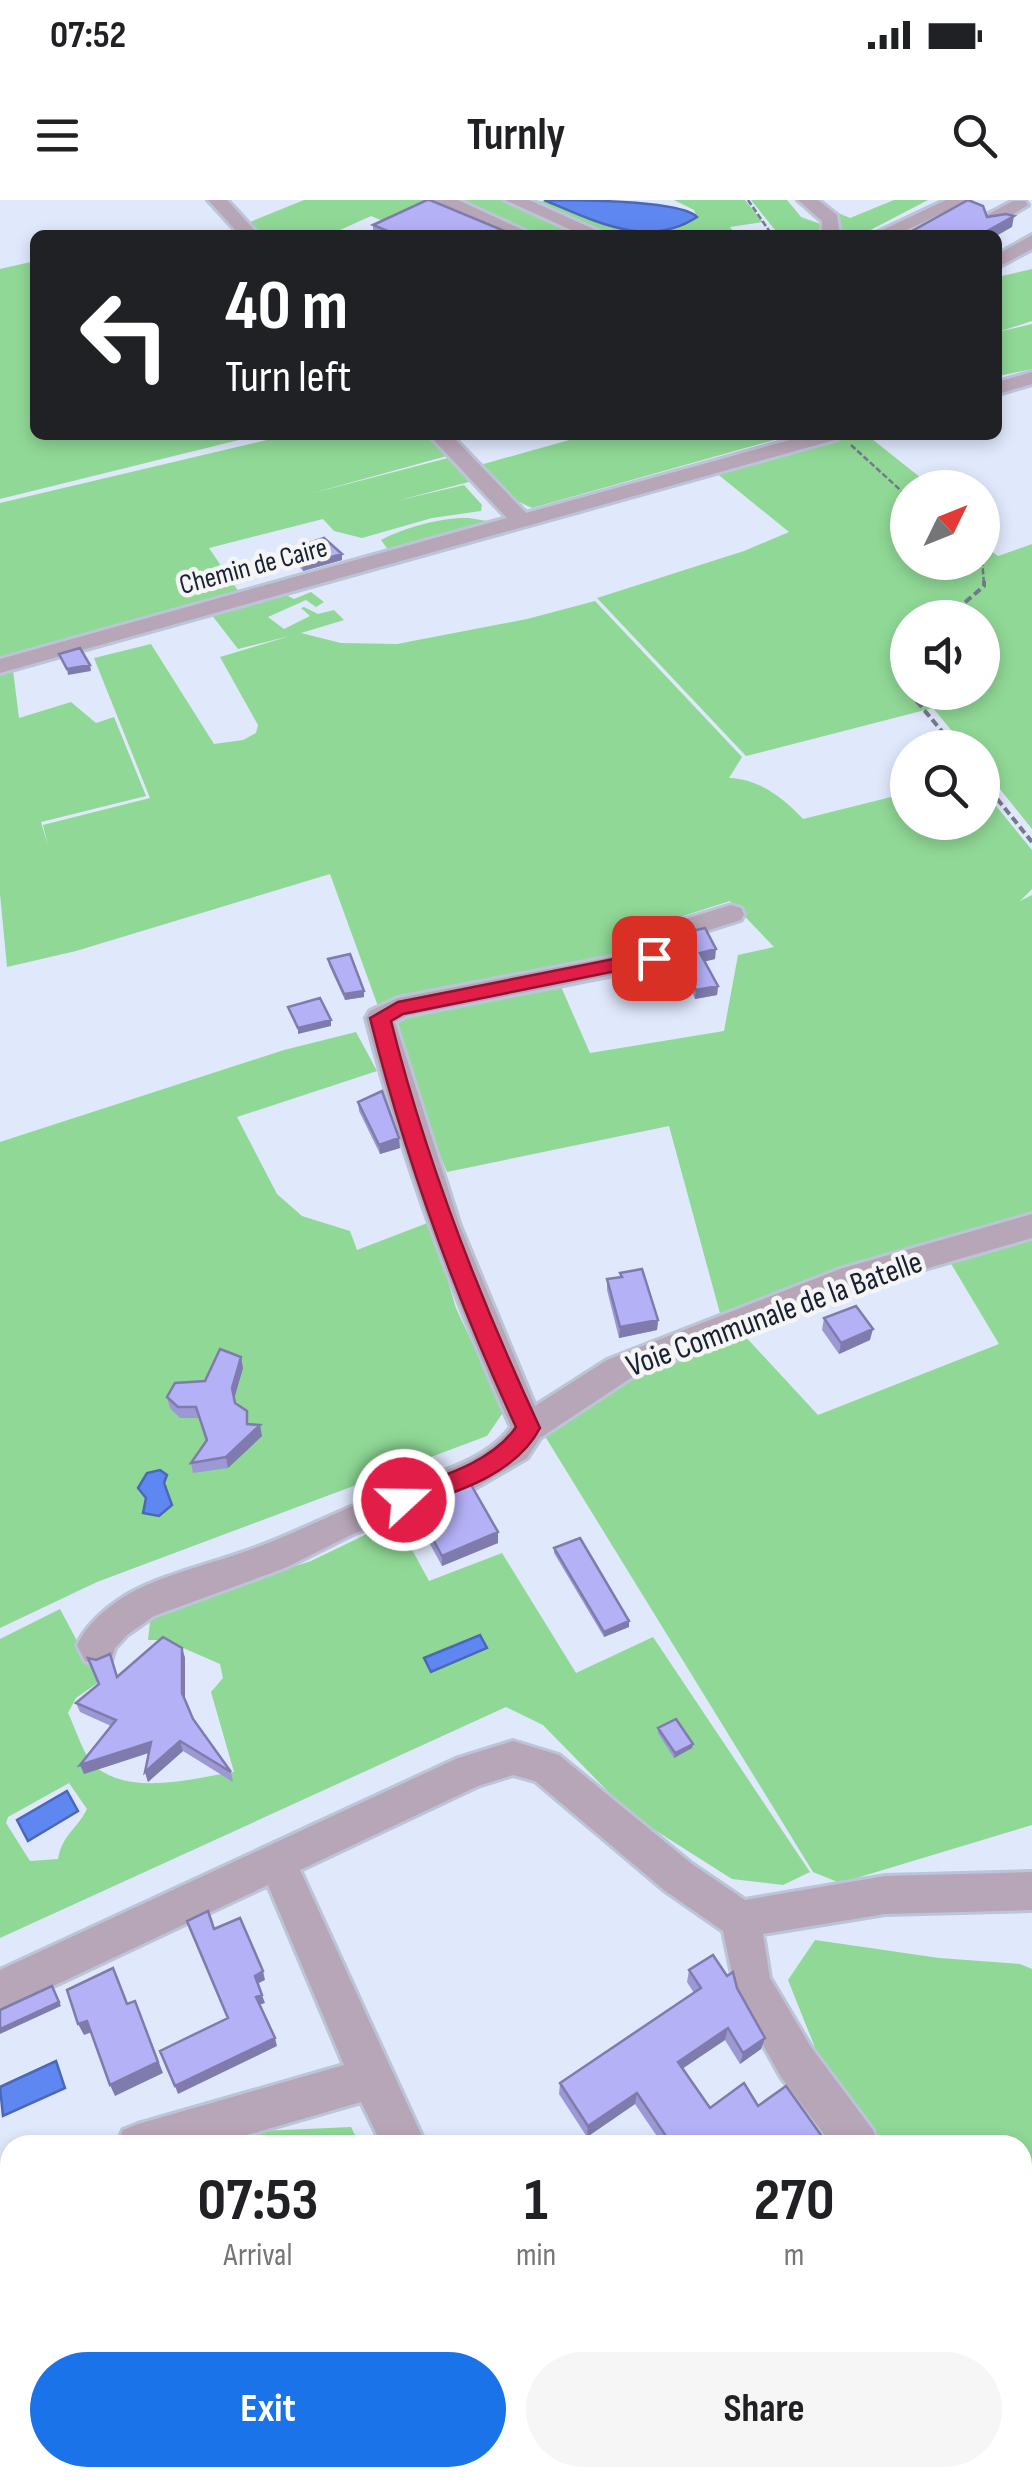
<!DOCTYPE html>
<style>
body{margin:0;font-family:"Sofia Sans Condensed",sans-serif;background:#f6f6f6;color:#202124;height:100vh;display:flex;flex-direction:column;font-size:38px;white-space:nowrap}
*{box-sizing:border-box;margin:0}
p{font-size:32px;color:#757577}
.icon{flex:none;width:55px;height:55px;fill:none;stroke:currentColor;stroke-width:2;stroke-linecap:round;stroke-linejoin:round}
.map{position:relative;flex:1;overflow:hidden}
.sheet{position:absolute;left:0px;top:1935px;width:1032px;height:352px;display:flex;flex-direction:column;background:#fff;border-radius:30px 30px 0 0;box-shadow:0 5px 15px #0003}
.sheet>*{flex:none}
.hud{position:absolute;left:30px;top:30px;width:972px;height:210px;border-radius:15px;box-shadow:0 5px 15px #0003;background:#202124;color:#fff;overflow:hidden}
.needle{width:65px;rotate:47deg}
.controls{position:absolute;left:890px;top:270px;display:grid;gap:20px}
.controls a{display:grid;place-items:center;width:110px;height:110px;border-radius:50%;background:#fff;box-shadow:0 5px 15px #0003;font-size:50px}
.pin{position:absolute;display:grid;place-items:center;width:85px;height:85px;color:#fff;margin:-42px;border-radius:20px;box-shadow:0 5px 15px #0006}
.me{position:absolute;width:110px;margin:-55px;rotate:69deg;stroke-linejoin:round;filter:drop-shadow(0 0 8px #0008)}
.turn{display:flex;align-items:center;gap:35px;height:210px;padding:0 30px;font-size:45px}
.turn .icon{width:130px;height:130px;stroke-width:2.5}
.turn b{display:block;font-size:70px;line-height:85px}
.eta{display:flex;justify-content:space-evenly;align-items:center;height:170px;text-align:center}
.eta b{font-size:60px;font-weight:700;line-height:70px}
.cta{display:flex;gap:20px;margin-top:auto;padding:20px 30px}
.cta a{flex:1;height:115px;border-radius:60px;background:#1a73e8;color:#fff;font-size:40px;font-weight:700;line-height:115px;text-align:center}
.cta a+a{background:#f6f6f6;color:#202124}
.status{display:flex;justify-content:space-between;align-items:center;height:70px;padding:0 50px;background:#fff;direction:ltr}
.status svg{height:28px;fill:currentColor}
header{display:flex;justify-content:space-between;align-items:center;height:130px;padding:0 30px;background:#fff;font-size:45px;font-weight:700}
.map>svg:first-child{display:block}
</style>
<div class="status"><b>07:52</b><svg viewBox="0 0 49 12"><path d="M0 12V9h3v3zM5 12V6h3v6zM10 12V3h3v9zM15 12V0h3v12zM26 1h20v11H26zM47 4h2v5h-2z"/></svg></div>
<header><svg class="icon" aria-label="menu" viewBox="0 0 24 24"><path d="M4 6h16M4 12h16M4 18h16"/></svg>Turnly<svg class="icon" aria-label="search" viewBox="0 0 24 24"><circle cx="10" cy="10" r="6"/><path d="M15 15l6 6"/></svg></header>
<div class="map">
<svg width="1032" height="2287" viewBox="0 0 1032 2287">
<rect width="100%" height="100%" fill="#e0e8fc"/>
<path fill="#90d896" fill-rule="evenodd" d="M304 0H434L466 13 388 23 371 16 329 35H260L250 22Z
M448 0H502L585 35H531Z
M527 0C588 0 629 61 697 17L694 10 674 0H745L763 22 730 27 736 35H613Z
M751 0H787L801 17 826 26 824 35H779Z
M894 0H928L861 35H837L838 13 850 18Z
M35 61V235H259L0 299V69Z
M1032 69V121L998 132 1032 124V169L998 176V77Z
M288 235H427L447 256 309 294 448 258 469 282 396 301 464 285 482 305 481 311 432 318 362 338 334 331 323 319 209 348 239 392 0 460V303Z
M587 235H792L532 308 511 298 480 265Z
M842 235H867L926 282 927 287 908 288V362H982L983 345 998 356 1032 344V629L983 568 982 548 965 547 933 508 746 556 597 398 744 351 789 332 715 272ZM908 418H982V492H908Z
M504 317 516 322 392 355 381 340C404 328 439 318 465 318 480 318 490 325 504 317Z
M311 392 324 402 316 407 306 400 268 417 284 429 310 416 301 408 304 407 318 414 334 410 344 420 301 433 341 443 397 444 527 419 595 401 742 557 729 578C759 579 782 597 803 619L907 593 908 622H982L983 590 1032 650V689L1020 701 1032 695V1014L721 1117 669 926 447 972 399 856 392 819 559 782 590 853 724 831 738 755 774 747 730 701 640 730 631 738 636 751 379 809 330 674 76 751 7 767 0 694V471L13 470 19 518 71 502 96 523 114 517 146 596 41 622 48 646 43 625 150 598 94 458 151 444 214 544 243 540 256 533 258 525 220 457 290 436 238 449 211 414 284 394 294 399Z
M356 832 377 871 237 917 277 994 302 1016 350 1031 357 1050 430 1022 456 1108 504 1211 487 1236 97 1382 0 1428V942L284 850Z
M1032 1031V1625L840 1683 813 1672 543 1233 594 1191 743 1134 818 1215 999 1144 947 1057Z
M396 1320 429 1381 502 1353 576 1473 653 1437 810 1672 783 1685 732 1679 631 1615 543 1525 506 1507 0 1738V1439L60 1409 99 1482 76 1498 68 1513C76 1529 84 1558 97 1568 134 1596 194 1578 234 1572L211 1492 223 1478 220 1464 165 1440H148L151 1413 311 1361ZM69 1583 87 1609C77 1629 62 1635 58 1659L30 1661 6 1623 8 1617Z
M815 1740 939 1758 1020 1764 1032 1769V2099L1023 2092 1022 1945H883L818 1855 788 1780Z
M351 1927 360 1945H205L262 1931Z
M10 2000V2102L0 2106V2004Z"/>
<path fill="#5f87f1" stroke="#4a68b7" stroke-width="2.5" d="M544 0C577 0 681 0 697 17 647 50 593 20 544 0Z
M160 1270 167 1275 164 1283 172 1305 159 1316 143 1313 146 1298 138 1288 147 1273Z
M480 1435 487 1448 431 1472 424 1458Z
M67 1591 78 1611 28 1641 17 1620Z
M56 1861 65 1888 3 1916 0 1887Z"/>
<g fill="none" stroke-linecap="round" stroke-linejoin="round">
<g stroke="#bcc4d7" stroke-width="6">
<path id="minor" d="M208 0H227L259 35H240Z
M434 0H458L534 35H510Z
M505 0H529L607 35H582Z
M798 0H818L837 15 840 35H822V21Z
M946 0H970L896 35H872Z
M1013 1H1025L1028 5 997 24H985V16Z
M1032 35V49L998 67V54Z
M1032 172V184L998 194V182Z
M429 235H451L526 313 808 235H841L838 239 0 473V459L507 318Z
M731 705 741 708 744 714 741 720 671 742 664 765 406 816 395 822 460 1026 535 1206 607 1160 840 1069 1032 1014V1038L859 1088 631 1178 540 1238 527 1258 477 1287 355 1333 285 1368 154 1416 127 1435 115 1448 111 1461 98 1466 85 1461 77 1445C87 1424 105 1409 125 1396 160 1375 215 1363 255 1348 301 1331 344 1308 390 1291 428 1276 487 1262 511 1227 452 1094 402 959 366 818L370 811 398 798 642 751 649 730Z
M513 1541 559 1555 692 1664 745 1700 885 1676 1032 1672V1710L885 1714 763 1734 770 1778 811 1847 873 1930 879 1945H832L781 1877 737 1798 723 1731 664 1690 535 1581 513 1575 478 1586 300 1670 426 1945H382L361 1902 212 1945H117L123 1930 138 1924 344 1865 268 1685 0 1811V1770L458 1558Z
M10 1966V2010L0 2014V1970Z"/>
</g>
<path stroke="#737a8c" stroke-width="2.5" stroke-dasharray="6 2.5" stroke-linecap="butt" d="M748 0 772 35
M851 245 908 297
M982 360 984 384"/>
<path stroke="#737a8c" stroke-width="4" stroke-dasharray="8 4" stroke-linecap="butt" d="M947 418 984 386V381
M908 454 899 472 908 491
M909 492 956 548
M982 580 1032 642"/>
<path stroke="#737a8c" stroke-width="6" stroke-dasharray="12 6" stroke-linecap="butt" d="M0 2225 10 2221
M191 2278 199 2287
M284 2278 307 2287
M230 2287 263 2278"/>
<use href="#minor" fill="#b7a6b7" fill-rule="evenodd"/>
</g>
<path fill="#9c98d4" d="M373 25 514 35H384L373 30Z
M288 350 342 360 303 371 288 355Z
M673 740 715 759 704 761 718 786 717 795 695 799 673 750Z
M328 759 364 791V797L345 800 329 765Z
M358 902 400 948 380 954 359 911Z
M620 1073 658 1120 657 1130 619 1138 607 1090V1079L620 1077Z
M824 1118 870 1140 839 1154 822 1130Z
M243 1168 234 1199 235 1203 249 1224 262 1236 228 1268 193 1273 191 1263 206 1242 199 1218H180L170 1208 167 1197 205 1181Z
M414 1304 498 1332V1343L442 1366 414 1315Z
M554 1348 629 1427 604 1437 554 1353Z
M182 1448 185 1458V1499L193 1519 231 1572 233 1582 183 1551 148 1582 145 1572 149 1553 84 1574 111 1526 80 1512 76 1503 117 1477Z
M658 1528 693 1544 692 1548 674 1558 658 1533Z
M689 1770 727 1776 737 1788 765 1838 761 1849 740 1864 725 1840 683 1868 710 1908 758 1906 828 1945H663L635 1904 587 1937 559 1894 560 1883 694 1793 687 1782Z
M814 2278H889L893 2287H817Z"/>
<path fill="#7f7cad" d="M1014 16 1012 27 998 35H980Z
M342 354V360L303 371V365Z
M90 465 91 471 68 475 67 469Z
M716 749 715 759 699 763 700 753Z
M718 786 717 795 695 799 696 790Z
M364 791V797L345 800 344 794Z
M331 820V826L298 834V828Z
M399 938 400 948 380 954 379 945Z
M658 1120 657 1130 619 1138 620 1127Z
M873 1129 870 1140 839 1154 841 1143Z
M241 1157 243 1168 234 1199 232 1188Z
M260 1225 262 1236 228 1268 226 1257Z
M498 1332V1343L442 1366V1356Z
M629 1421V1427L604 1437V1432Z
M182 1448 185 1458V1503L182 1493Z
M180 1541 183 1551 148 1582 145 1572Z
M151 1542 154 1551 84 1574 80 1565Z
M693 1544 692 1548 674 1558 675 1553Z
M263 1771 265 1780 257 1784 255 1776Z
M52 1786 61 1806 0 1834V1829Z
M262 1795 265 1803 259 1805 256 1797Z
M140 1813 163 1873 115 1896 110 1885Z
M87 1821 92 1832 84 1835 78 1824Z
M728 1828 725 1840 676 1873 678 1862Z
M275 1838 277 1846 178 1894 175 1886Z
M765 1838 761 1849 740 1864 743 1853Z
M637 1893 635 1904 587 1937 588 1926Z
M10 2155V2162L4 2163 9 2215 0 2217V2158Z"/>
<path fill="#b5b1f7" stroke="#7f7cad" stroke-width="2.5" d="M427 0H430L514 35H397L373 25Z
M968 0 983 6 987 17 1006 14 1014 16 980 35H905Z
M324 338 342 354 303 365 288 350Z
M80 448 90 465 67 469 59 454Z
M705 728 716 749 700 753 718 786 696 790 673 740 675 735Z
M350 754 364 791 344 794 328 759Z
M320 798 331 820 298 828 288 807Z
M382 891 399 938 379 945 358 902Z
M642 1069 658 1120 620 1127 607 1079 622 1077 620 1073Z
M856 1106 873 1129 841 1143 824 1118Z
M220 1149 241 1157 232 1188 235 1203 247 1211V1224L260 1225 226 1257 191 1263 207 1240 196 1207H178L167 1197 175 1183 205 1181Z
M470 1283 498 1332 442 1356 414 1304Z
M580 1338 629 1421 604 1432 554 1348Z
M163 1437 182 1448V1493L193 1519 231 1572 180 1541 145 1572 151 1542 80 1565 116 1520 76 1503 99 1484 88 1458 96 1460 110 1454 117 1477Z
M676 1519 693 1544 675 1553 658 1528Z
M208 1711 214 1729 240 1718 263 1771 255 1776 262 1795 256 1797 275 1838 175 1886 160 1851 228 1818 187 1721Z
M713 1755 727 1776 733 1772 737 1788 765 1838 743 1853 728 1828 678 1862 710 1908 744 1883 758 1906 786 1886 828 1945H672L637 1893 588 1926 560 1883 701 1788 689 1770Z
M113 1768 127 1804 135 1801 158 1862 110 1885 87 1821 78 1824 67 1790Z
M52 1786 59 1802 0 1829V1810Z
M10 2107V2155L0 2158V2110Z
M1022 2163 1027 2184 1022 2185Z
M0 2170 4 2210 0 2211Z
M10 2220V2261L5 2221Z
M821 2278H889L893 2287H824Z"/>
<path fill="#e11d48" stroke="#92132f" stroke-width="2.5" d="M654 751 661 753V762L403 814 391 821C426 961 479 1097 540 1228 515 1276 453 1293 404 1310L395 1307 392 1300 395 1293C436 1278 491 1264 516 1227 455 1096 405 958 370 818L398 802Z"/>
<g text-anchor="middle" stroke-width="9" stroke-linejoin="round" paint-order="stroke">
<g font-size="28" fill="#192031" stroke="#f5f5f5">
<text transform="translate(253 365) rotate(-15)" y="10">Chemin de Caire</text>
</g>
<g font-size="32" fill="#192031" stroke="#f5f5f5">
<text transform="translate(774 1113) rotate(-20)" y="11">Voie Communale de la Batelle</text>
</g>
</g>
</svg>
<div class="controls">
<a><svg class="needle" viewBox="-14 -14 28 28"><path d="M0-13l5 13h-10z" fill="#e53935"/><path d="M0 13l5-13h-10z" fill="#757577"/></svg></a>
<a><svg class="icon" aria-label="sound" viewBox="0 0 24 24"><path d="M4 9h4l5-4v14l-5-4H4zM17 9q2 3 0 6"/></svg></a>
<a><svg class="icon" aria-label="search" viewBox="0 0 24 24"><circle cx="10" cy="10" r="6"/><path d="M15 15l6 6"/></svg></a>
</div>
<div class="pin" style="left:654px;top:758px;background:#d93025"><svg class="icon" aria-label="arrive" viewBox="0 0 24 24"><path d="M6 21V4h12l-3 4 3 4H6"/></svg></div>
<svg class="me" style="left:404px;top:1300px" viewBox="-20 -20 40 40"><circle r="17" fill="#e11d48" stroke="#fff" stroke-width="3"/><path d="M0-11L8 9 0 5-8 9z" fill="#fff"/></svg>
<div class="hud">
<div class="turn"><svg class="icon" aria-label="left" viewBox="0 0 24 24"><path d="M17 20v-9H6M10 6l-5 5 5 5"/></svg><div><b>40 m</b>Turn left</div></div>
</div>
<section class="sheet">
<div class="eta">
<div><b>07:53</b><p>Arrival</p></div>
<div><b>1</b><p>min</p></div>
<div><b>270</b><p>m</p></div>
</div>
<div class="cta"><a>Exit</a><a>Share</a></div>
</section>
</div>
